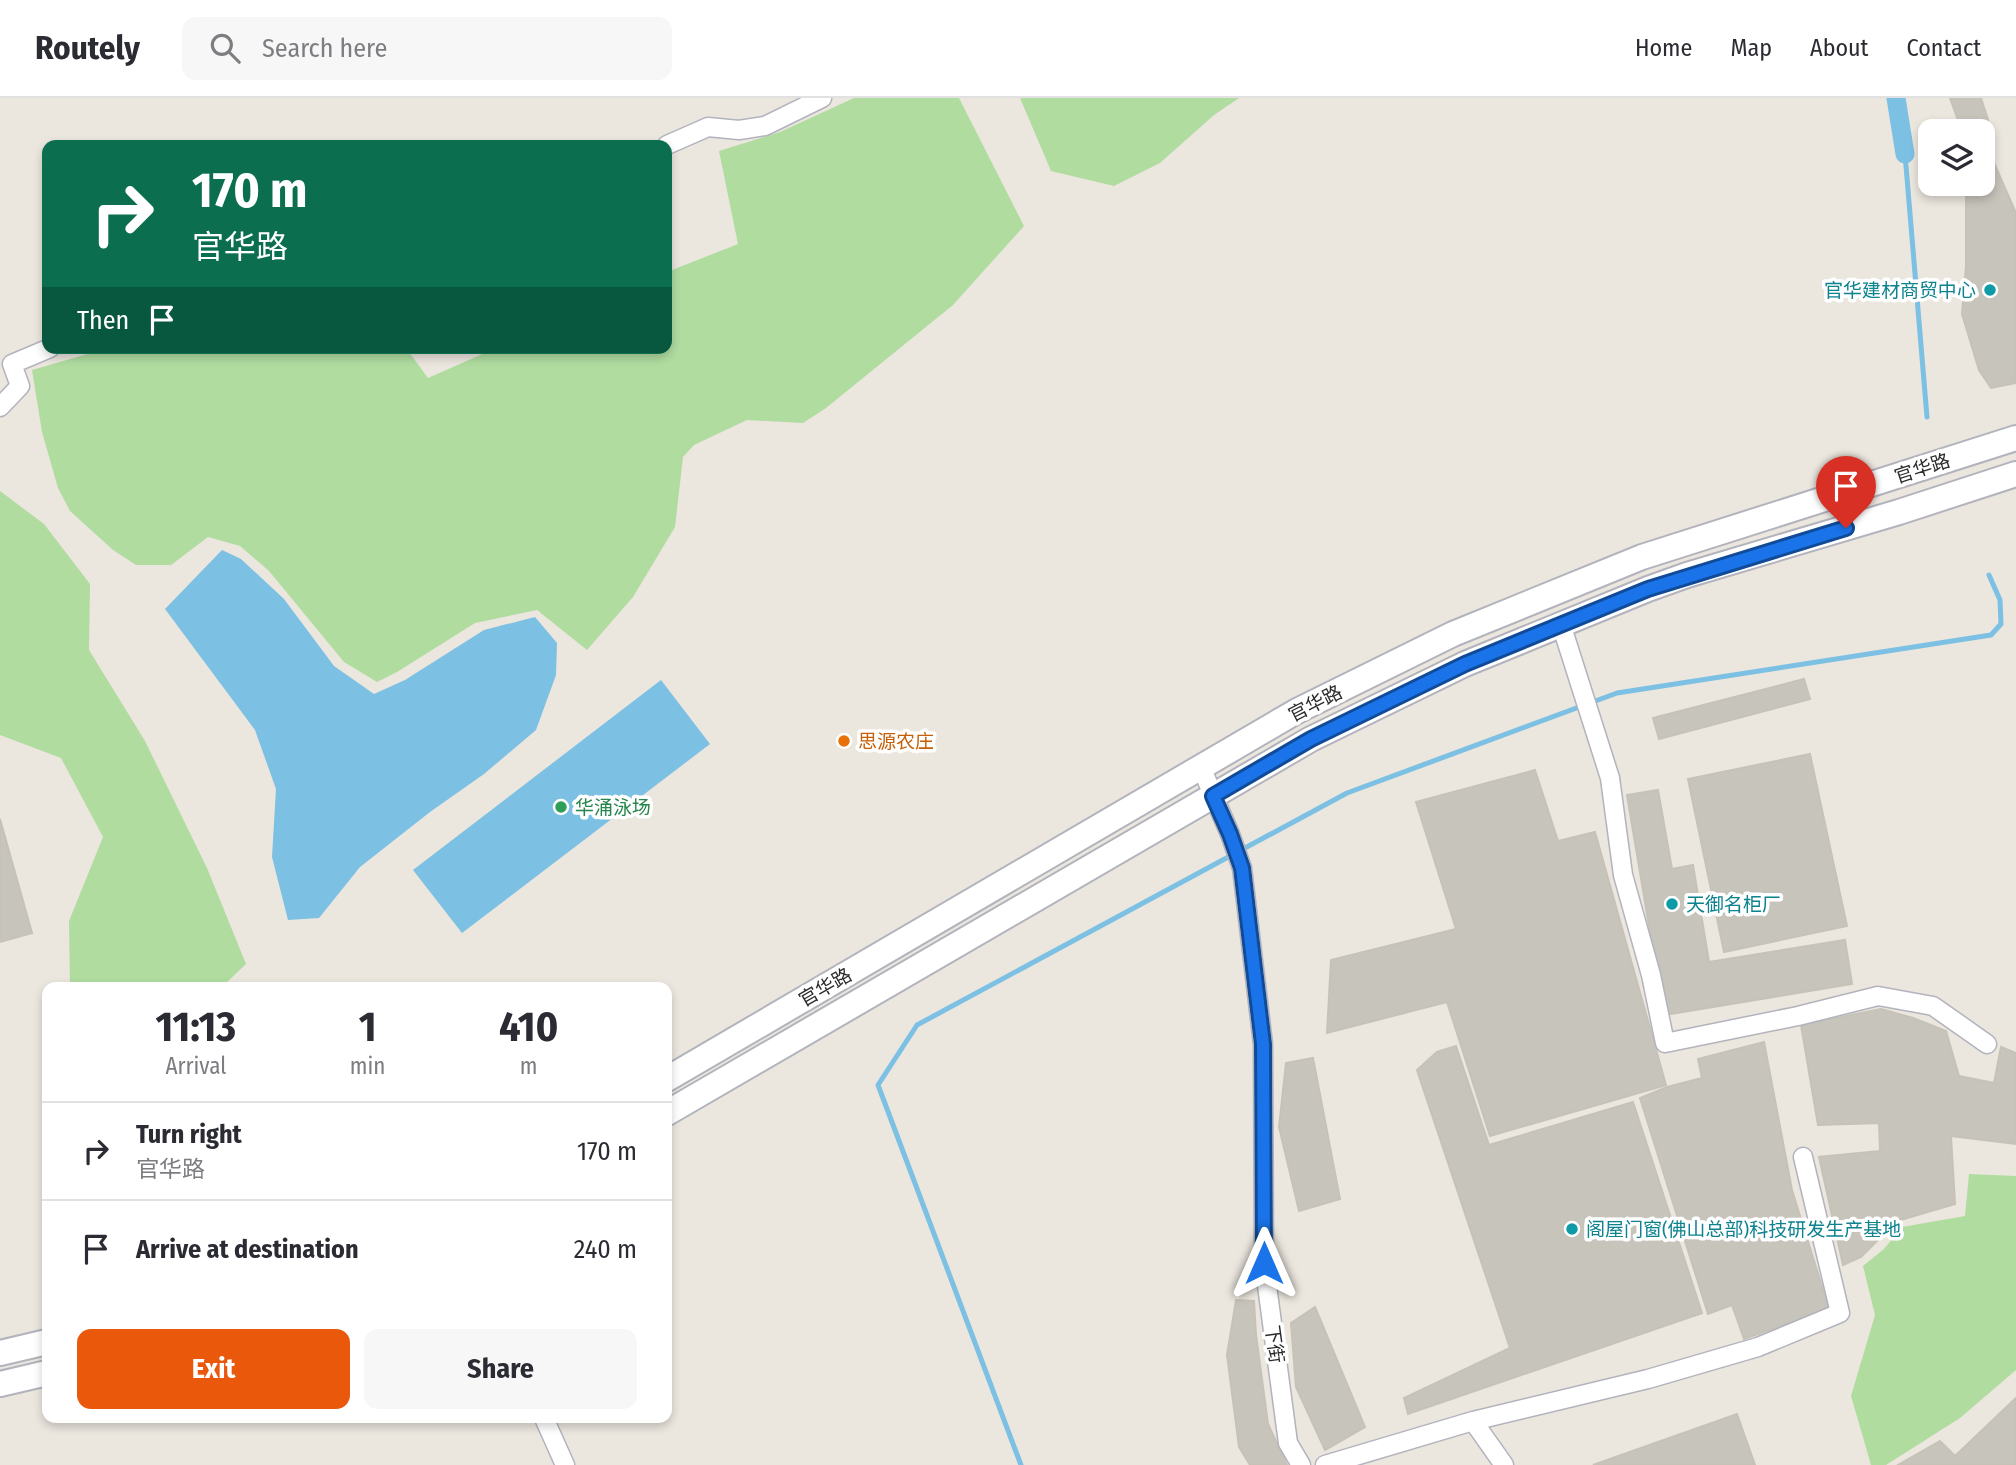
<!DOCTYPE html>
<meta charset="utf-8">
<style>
body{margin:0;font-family:"Fira Sans Condensed","Noto Sans SC",sans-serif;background:#f7f7f7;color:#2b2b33;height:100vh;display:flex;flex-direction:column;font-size:26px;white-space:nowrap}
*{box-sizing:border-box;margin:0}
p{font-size:23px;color:#7c7c81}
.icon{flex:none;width:38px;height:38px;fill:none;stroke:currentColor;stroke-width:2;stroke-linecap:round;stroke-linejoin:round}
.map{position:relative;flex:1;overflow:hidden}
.sheet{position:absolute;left:42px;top:884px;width:630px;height:441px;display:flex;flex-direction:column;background:#fff;border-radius:14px;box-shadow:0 4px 10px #0003}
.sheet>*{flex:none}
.hud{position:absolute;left:42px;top:42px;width:630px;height:214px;border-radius:14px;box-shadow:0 4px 10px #0003;background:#0b6e4f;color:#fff;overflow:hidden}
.tools{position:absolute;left:1918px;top:21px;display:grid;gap:14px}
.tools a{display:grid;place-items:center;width:77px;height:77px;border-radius:14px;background:#fff;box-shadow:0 4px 10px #0003;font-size:35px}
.pin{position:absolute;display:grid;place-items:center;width:60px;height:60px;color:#fff;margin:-72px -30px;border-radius:50% 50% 50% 0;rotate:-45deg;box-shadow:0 0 7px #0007}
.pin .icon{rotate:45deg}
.me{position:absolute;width:77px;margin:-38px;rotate:0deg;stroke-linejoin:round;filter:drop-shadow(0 0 5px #0008)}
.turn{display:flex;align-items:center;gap:24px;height:147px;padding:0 35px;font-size:32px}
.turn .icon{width:91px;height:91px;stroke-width:2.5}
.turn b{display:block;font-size:49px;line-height:60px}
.then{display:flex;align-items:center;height:66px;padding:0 35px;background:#0003;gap:14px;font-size:26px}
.eta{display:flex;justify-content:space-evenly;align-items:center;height:119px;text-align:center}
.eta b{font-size:42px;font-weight:700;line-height:49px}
.button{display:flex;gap:14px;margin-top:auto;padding:14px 35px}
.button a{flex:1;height:80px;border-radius:14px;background:#ea580c;color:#fff;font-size:28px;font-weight:700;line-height:80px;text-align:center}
.button a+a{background:#f7f7f7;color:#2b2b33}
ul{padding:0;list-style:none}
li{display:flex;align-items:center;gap:21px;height:98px;padding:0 35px;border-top:2px solid #e1e1e2}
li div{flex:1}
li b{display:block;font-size:26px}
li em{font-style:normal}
header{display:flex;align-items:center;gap:42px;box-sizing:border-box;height:98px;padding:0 35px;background:#fff;border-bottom:2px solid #e1e1e2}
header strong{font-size:33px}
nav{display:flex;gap:38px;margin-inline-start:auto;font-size:24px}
.search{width:490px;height:63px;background:#f7f7f7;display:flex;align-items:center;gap:18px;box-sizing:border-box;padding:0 24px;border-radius:14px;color:#7c7c81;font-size:26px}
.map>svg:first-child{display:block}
</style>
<header>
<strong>Routely</strong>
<div class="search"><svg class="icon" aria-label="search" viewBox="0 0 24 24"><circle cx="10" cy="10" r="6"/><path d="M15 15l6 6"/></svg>Search here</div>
<nav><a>Home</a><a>Map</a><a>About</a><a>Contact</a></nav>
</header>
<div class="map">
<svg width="2016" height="1367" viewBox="0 0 2016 1367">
<rect width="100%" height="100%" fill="#ebe6de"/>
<path fill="#b0dca0" d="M854 0H959L1024 128 953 207 826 310 803 325 747 322 694 347 683 359 675 429 633 499 587 552 537 512 475 525 397 574 377 584 344 564 269 473 240 448 208 439 171 467H136L113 452 70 413 58 390 42 334 32 272 108 250H406L428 280 496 250H667V174L738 146 719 53 780 34Z
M1020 0H1239L1214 17 1160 65 1114 88 1051 73Z
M0 393 44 426 90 486 89 552 145 643 207 770 246 866 222 889H70L69 823 103 739 61 660 0 637Z
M1969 1076 2016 1078V1272L1960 1320 1886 1367H1871L1851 1298 1875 1217 1863 1168 1884 1151 1902 1129 1965 1118Z"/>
<path fill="#7cc0e3" d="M222 452 241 461 284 501 334 568 374 596 405 582 484 532 535 519 557 545 556 577 536 632 484 676 430 714 360 769 319 820 288 822 272 759 276 691 255 632 165 511Z
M661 582 710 646 462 835 413 772Z"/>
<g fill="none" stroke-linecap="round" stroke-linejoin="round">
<path stroke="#7cc0e3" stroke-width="5" d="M1905 56 1927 319
M1021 1367 878 987 917 927 1347 695 1617 595 1991 537 2001 526 2000 502 1989 477"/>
<path stroke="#7cc0e3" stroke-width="19" d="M1896 0 1905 56"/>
</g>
<path fill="#c7c4bc" stroke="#c6c2b8" stroke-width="2" d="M1950 0H1981L1991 31 1983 34 1962 33Z
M1994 65 2016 115V285L1991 290 1979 272 1962 216 1966 168V86H1983V72Z
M1804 581 1810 601 1659 641 1653 620Z
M1810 656 1847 828 1724 854 1688 681Z
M1535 672 1558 743 1595 734 1666 987 1490 1038 1447 904 1327 935 1331 862 1456 831 1416 704Z
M1658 692 1672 771 1693 767 1709 864 1845 842 1852 886 1664 917 1627 697Z
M0 721 32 835 0 844Z
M1881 911 1913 920 1946 933 1959 978 1994 985 2001 949 2016 955V1046L1951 1038 1955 1106 1897 1123 1861 1159 1843 1167 1819 1059 1880 1053 1879 1025 1818 1027 1801 927Z
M1764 944 1792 1092 1829 1211 1744 1241 1732 1207 1708 1216 1640 1000 1667 989 1702 980 1698 961Z
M1456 948 1489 1047 1633 1004 1702 1215 1408 1316 1404 1300 1510 1250 1417 972 1437 954Z
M1313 960 1340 1101 1299 1113 1279 1029 1286 965Z
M1236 1202 1254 1203 1256 1237 1268 1326 1287 1367H1250L1239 1349 1227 1257Z
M1315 1209 1365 1329 1325 1352 1296 1289 1291 1225Z
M2016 1300V1367H1898L1940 1343 1955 1358Z
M1737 1316 1755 1367H1593Z"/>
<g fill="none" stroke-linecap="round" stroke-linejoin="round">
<g stroke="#b2b3bd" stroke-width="21">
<path id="street" d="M667 47 708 29 739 32 765 28 822 0
M0 309 20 288 12 266 50 250
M1561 526 1610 680 1623 777 1651 877 1665 945 1798 918 1878 898 1933 908 1987 946
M1201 669 1230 736 1242 770 1263 946 1264 1165 1288 1345 1301 1367
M544 1320 565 1367
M1473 1323 1648 1281 1758 1249 1840 1215 1803 1059
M1325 1367 1473 1323 1504 1367"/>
</g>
<g stroke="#b2b3bd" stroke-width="28">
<path id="secondary" d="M667 981 1297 613 1453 536 1642 459 2016 340
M667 1015 1311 641 1465 566 1648 491 1687 477 1899 414 2016 376
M0 1255 47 1244
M0 1286 47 1275"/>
</g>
<use href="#street" stroke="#fff" stroke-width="18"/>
<use href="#secondary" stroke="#fff" stroke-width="24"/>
</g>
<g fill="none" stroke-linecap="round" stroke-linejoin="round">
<g stroke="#114b97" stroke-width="18">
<path id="route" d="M1264 1165 1263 946 1242 770 1230 736 1213 698 1311 641 1465 566 1648 491 1846 430"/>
</g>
<use href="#route" stroke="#1a73e8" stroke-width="12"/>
</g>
<g fill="#0f9aa8" stroke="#fff" stroke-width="2.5">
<circle cx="1990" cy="192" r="7"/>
<circle cx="1672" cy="806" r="7"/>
<circle cx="1572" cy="1131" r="7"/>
</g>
<circle fill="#e8710a" stroke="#fff" stroke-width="2.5" cx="844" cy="643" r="7"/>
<circle fill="#2e9e5b" stroke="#fff" stroke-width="2.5" cx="561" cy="709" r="7"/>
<g text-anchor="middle" stroke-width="7" stroke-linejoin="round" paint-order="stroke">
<g font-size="19" fill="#0d838f" stroke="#fff" text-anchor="start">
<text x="1976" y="199" text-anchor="end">官华建材商贸中心</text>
<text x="1686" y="813">天御名柜厂</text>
<text x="1586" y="1138">阁屋门窗(佛山总部)科技研发生产基地</text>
</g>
<g font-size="19" fill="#2b2b2b" stroke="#fff">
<text transform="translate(1922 370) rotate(-18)" y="7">官华路</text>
<text transform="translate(1315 605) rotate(-27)" y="7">官华路</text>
<text transform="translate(825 889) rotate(-30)" y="7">官华路</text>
<text transform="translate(1275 1246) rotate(82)" y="7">下街</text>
</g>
<g font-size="19" fill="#c56008" stroke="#fff" text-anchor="start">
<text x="858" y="650">思源农庄</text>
</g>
<g font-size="19" fill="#27864d" stroke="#fff" text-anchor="start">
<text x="575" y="716">华涌泳场</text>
</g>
</g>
</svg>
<div class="tools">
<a><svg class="icon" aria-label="layers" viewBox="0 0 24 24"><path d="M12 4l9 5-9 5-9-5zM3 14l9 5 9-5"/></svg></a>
</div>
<div class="pin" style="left:1846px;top:430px;background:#d93025"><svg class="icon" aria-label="arrive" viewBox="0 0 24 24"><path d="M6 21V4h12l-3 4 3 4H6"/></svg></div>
<svg class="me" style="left:1264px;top:1165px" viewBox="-20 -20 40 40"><path d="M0-17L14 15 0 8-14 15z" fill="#1a73e8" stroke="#fff" stroke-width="4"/></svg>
<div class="hud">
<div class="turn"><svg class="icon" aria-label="right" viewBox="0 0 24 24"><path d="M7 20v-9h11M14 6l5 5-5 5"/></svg><div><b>170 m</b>官华路</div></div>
<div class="then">Then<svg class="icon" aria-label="arrive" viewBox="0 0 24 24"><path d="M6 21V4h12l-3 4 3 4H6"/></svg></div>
</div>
<section class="sheet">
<div class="eta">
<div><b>11:13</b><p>Arrival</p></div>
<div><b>1</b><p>min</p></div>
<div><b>410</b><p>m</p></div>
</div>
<ul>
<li><svg class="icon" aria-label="right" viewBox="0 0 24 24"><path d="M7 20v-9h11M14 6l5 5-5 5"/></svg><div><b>Turn right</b><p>官华路</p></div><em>170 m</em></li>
<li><svg class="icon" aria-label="arrive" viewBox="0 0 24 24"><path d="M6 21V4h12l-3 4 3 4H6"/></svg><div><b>Arrive at destination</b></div><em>240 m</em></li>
</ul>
<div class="button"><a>Exit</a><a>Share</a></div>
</section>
</div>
